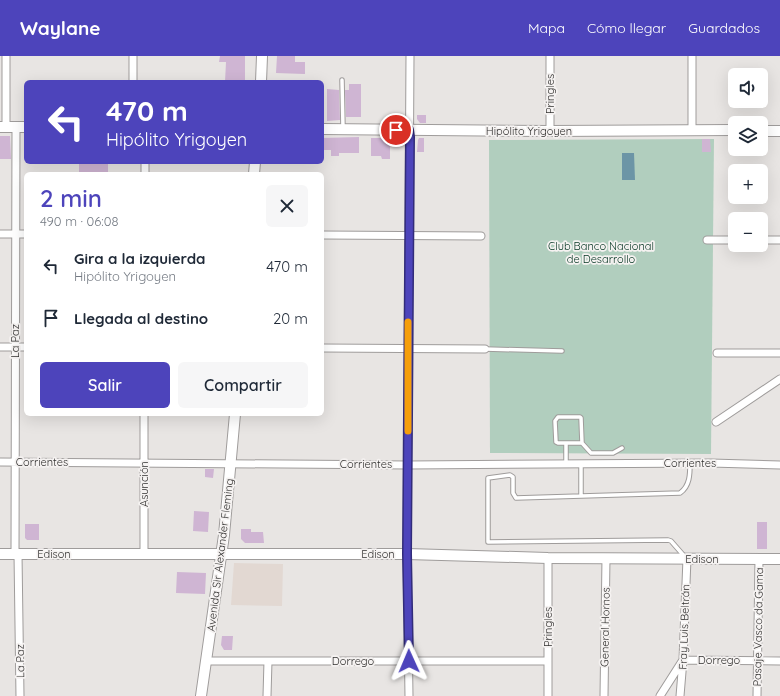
<!DOCTYPE html>
<html lang="es">
<meta charset="utf-8">
<style>
body{margin:0;font-family:Quicksand,sans-serif;background:#f6f6f7;color:#1f2937;height:100vh;display:flex;flex-direction:column;font-size:15px;white-space:nowrap}
*{box-sizing:border-box;margin:0}
p{font-size:13px;color:#747a83}
.icon{flex:none;width:22px;height:22px;fill:none;stroke:currentColor;stroke-width:2;stroke-linecap:round;stroke-linejoin:round}
.map{position:relative;flex:1;overflow:hidden}
.details{position:absolute;left:24px;top:116px;width:300px;height:244px;display:flex;flex-direction:column;background:#fff;border-radius:6px;box-shadow:0 4px 16px #0002}
.details>*{flex:none}
.guide{position:absolute;left:24px;top:24px;width:300px;height:84px;border-radius:6px;box-shadow:0 4px 16px #0002;background:#4d44bb;color:#fff;overflow:hidden}
.fabs{position:absolute;left:728px;top:12px;display:grid;gap:8px}
.fabs a{display:grid;place-items:center;width:40px;height:40px;border-radius:6px;background:#fff;box-shadow:0 4px 16px #0002;font-size:20px}
.pin{position:absolute;display:grid;place-items:center;width:34px;height:34px;color:#fff;margin:-17px;border:2px solid #fff;border-radius:50%;box-shadow:0 1px 4px #0007}
.me{position:absolute;width:44px;margin:-22px;rotate:359deg;stroke-linejoin:round;filter:drop-shadow(0 0 3px #0008)}
.turn{display:flex;align-items:center;gap:14px;height:84px;padding:0 16px;font-size:18px}
.turn .icon{width:52px;height:52px;stroke-width:2.5}
.turn b{display:block;font-size:28px;line-height:34px}
.round{display:grid;place-items:center;flex:none;width:42px;height:42px;border-radius:6px;background:#f6f6f7}
.overview{display:flex;align-items:center;justify-content:space-between;height:68px;padding:0 16px}
h1{font-size:24px;font-weight:600;line-height:30px;color:#4d44bb}
.cta{display:flex;gap:8px;margin-top:auto;padding:8px 16px}
.cta a{flex:1;height:46px;border-radius:6px;background:#4d44bb;color:#fff;font-size:16px;font-weight:600;line-height:46px;text-align:center}
.cta a+a{background:#f6f6f7;color:#1f2937}
ul{padding:0;list-style:none}
li{display:flex;align-items:center;gap:12px;height:52px;padding:0 16px}
li div{flex:1}
li b{display:block;font-size:15px}
li em{font-style:normal}
header{display:flex;align-items:center;gap:24px;box-sizing:border-box;height:56px;padding:0 20px;background:#4d44bb;color:#fff}
header strong{font-size:19px}
nav{display:flex;gap:22px;margin-inline-start:auto;font-size:14px}
.map>svg:first-child{display:block}
</style>
<header>
<strong>Waylane</strong>
<nav><a>Mapa</a><a>Cómo llegar</a><a>Guardados</a></nav>
</header>
<div class="map">
<svg width="780" height="640" viewBox="0 0 780 640">
<rect width="100%" height="100%" fill="#e8e5e3"/>
<path fill="#e2d8d2" d="M234 507 283 508 282 550 231 549Z"/>
<path fill="#b1cebe" d="M714 83 711 398 490 397 489 84Z"/>
<path fill="#6c95a6" d="M622 97H634L635 124H622Z"/>
<path fill="#cfb5d3" d="M220 0H245V26H225L226 6H219Z
M277 0H295V6H305V18L276 17Z
M349 28H361V61H346L345 34H349Z
M327 33 339 34 340 64 327 65Z
M417 59H426V67H420L417 63Z
M0 80H10L11 103H0Z
M359 81V97H339V100H331V94H322V82Z
M371 82H390V103H382L381 100H371Z
M419 82H424V96H417L418 84Z
M702 83H710L711 96H702Z
M79 106H108V117L79 116Z
M205 413H214L213 422 205 421Z
M194 455 209 456 208 476 193 475Z
M757 466H767V493H757Z
M25 468H39V484H27L25 482Z
M241 473H251V476H263L264 487H245L241 483Z
M177 516 206 517 205 538 176 537Z
M222 580H233L232 594H224L221 589Z"/>
<g fill="none" stroke-linecap="round" stroke-linejoin="round">
<g stroke="#9f9c9b" stroke-width="5.5">
<path id="lane" d="M342 24 343 72
M485 293 562 295
M566 387H582
M566 408V387H558L556 386 555 365 558 361H580L581 362 582 387 591 397H613L622 392
M581 439V407
M685 501 671 485 668 484 488 486V422L510 419 513 421V437L516 442 680 437C690 430 690 418 690 407"/>
</g>
<g stroke="#9f9c9b" stroke-width="9">
<path id="street" d="M133 26V0
M6 71V0
M692 74V0
M550 75V0
M145 118V106
M0 178H26
M322 179 481 180
M707 184H735
M761 184H780
M0 291H26
M322 292 485 293
M717 297H780
M716 366 780 323
M0 406 408 409 711 407 780 409
M15 498 16 71
M18 498 20 640
M144 499V358
M548 502V640
M206 605H548
M267 640 268 605
M409 640 407 498 410 0
M604 640 606 502
M660 640 683 604 780 605
M680 640 683 604 687 502
M757 640 759 503"/>
</g>
<g stroke="#9f9c9b" stroke-width="12">
<path id="secondary" d="M261 26 262 0
M0 71H26
M322 73 550 75 735 74
M761 75H780
M254 118 255 106
M0 498H407L548 502 780 503
M201 640 224 479 235 358"/>
</g>
<use href="#lane" stroke="#fff" stroke-width="3.5"/>
<use href="#street" stroke="#fff" stroke-width="7"/>
<use href="#secondary" stroke="#fff" stroke-width="10"/>
</g>
<g fill="none" stroke-linecap="round" stroke-linejoin="round">
<g stroke="#322c7a" stroke-width="10">
<path id="route" d="M396 74H409L410 81 407 498 409 605"/>
</g>
<use href="#route" stroke="#4d44bb" stroke-width="7"/>
<path stroke="#f59e0b" stroke-width="7" d="M408 375V266"/>
</g>
<g text-anchor="middle" stroke-width="3.5" stroke-linejoin="round" paint-order="stroke">
<g font-size="11" fill="#31302f" stroke="#f5f2f1">
<text transform="translate(550 38) rotate(-90)" y="4">Pringles</text>
<text x="529" y="79">Hipólito Yrigoyen</text>
<text transform="translate(15 285) rotate(-90)" y="4">La Paz</text>
<text x="42" y="410">Corrientes</text>
<text x="690" y="411">Corrientes</text>
<text x="366" y="412">Corrientes</text>
<text transform="translate(144 428) rotate(-90)" y="4">Asunción</text>
<text x="54" y="502">Edison</text>
<text x="378" y="502">Edison</text>
<text transform="translate(220 499) rotate(-83)" y="4">Avenida Sir Alexander Fleming</text>
<text x="702" y="507">Edison</text>
<text transform="translate(548 571) rotate(-90)" y="4">Pringles</text>
<text transform="translate(605 571) rotate(-89)" y="4">General Hornos</text>
<text transform="translate(684 571) rotate(-88)" y="4">Fray Luis Beltrán</text>
<text transform="translate(758 571) rotate(-89)" y="4">Pasaje Vasco da Gama</text>
<text x="719" y="608">Dorrego</text>
<text transform="translate(20 605) rotate(-91)" y="4">La Paz</text>
<text x="353" y="609">Dorrego</text>
</g>
<g font-size="11" fill="#00331f" stroke="#f5f2f1">
<text x="601" y="194">Club Banco Nacional<tspan x="601" dy="13">de Desarrollo</tspan></text>
</g>
</g>
</svg>
<div class="fabs">
<a><svg class="icon" aria-label="sound" viewBox="0 0 24 24"><path d="M4 9h4l5-4v14l-5-4H4zM17 9q2 3 0 6"/></svg></a>
<a><svg class="icon" aria-label="layers" viewBox="0 0 24 24"><path d="M12 4l9 5-9 5-9-5zM3 14l9 5 9-5"/></svg></a>
<a>+</a>
<a>−</a>
</div>
<div class="pin" style="left:396px;top:74px;background:#d93025"><svg class="icon" aria-label="arrive" viewBox="0 0 24 24"><path d="M6 21V4h12l-3 4 3 4H6"/></svg></div>
<svg class="me" style="left:409px;top:605px" viewBox="-20 -20 40 40"><path d="M0-17L14 15 0 8-14 15z" fill="#4d44bb" stroke="#fff" stroke-width="4"/></svg>
<div class="guide">
<div class="turn"><svg class="icon" aria-label="left" viewBox="0 0 24 24"><path d="M17 20v-9H6M10 6l-5 5 5 5"/></svg><div><b>470 m</b>Hipólito Yrigoyen</div></div>
</div>
<section class="details">
<div class="overview"><div><h1>2 min</h1><p>490 m · 06:08</p></div><a class="round"><svg class="icon" aria-label="close" viewBox="0 0 24 24"><path d="M6 6l12 12M18 6L6 18"/></svg></a></div>
<ul>
<li><svg class="icon" aria-label="left" viewBox="0 0 24 24"><path d="M17 20v-9H6M10 6l-5 5 5 5"/></svg><div><b>Gira a la izquierda</b><p>Hipólito Yrigoyen</p></div><em>470 m</em></li>
<li><svg class="icon" aria-label="arrive" viewBox="0 0 24 24"><path d="M6 21V4h12l-3 4 3 4H6"/></svg><div><b>Llegada al destino</b></div><em>20 m</em></li>
</ul>
<div class="cta"><a>Salir</a><a>Compartir</a></div>
</section>
</div>
